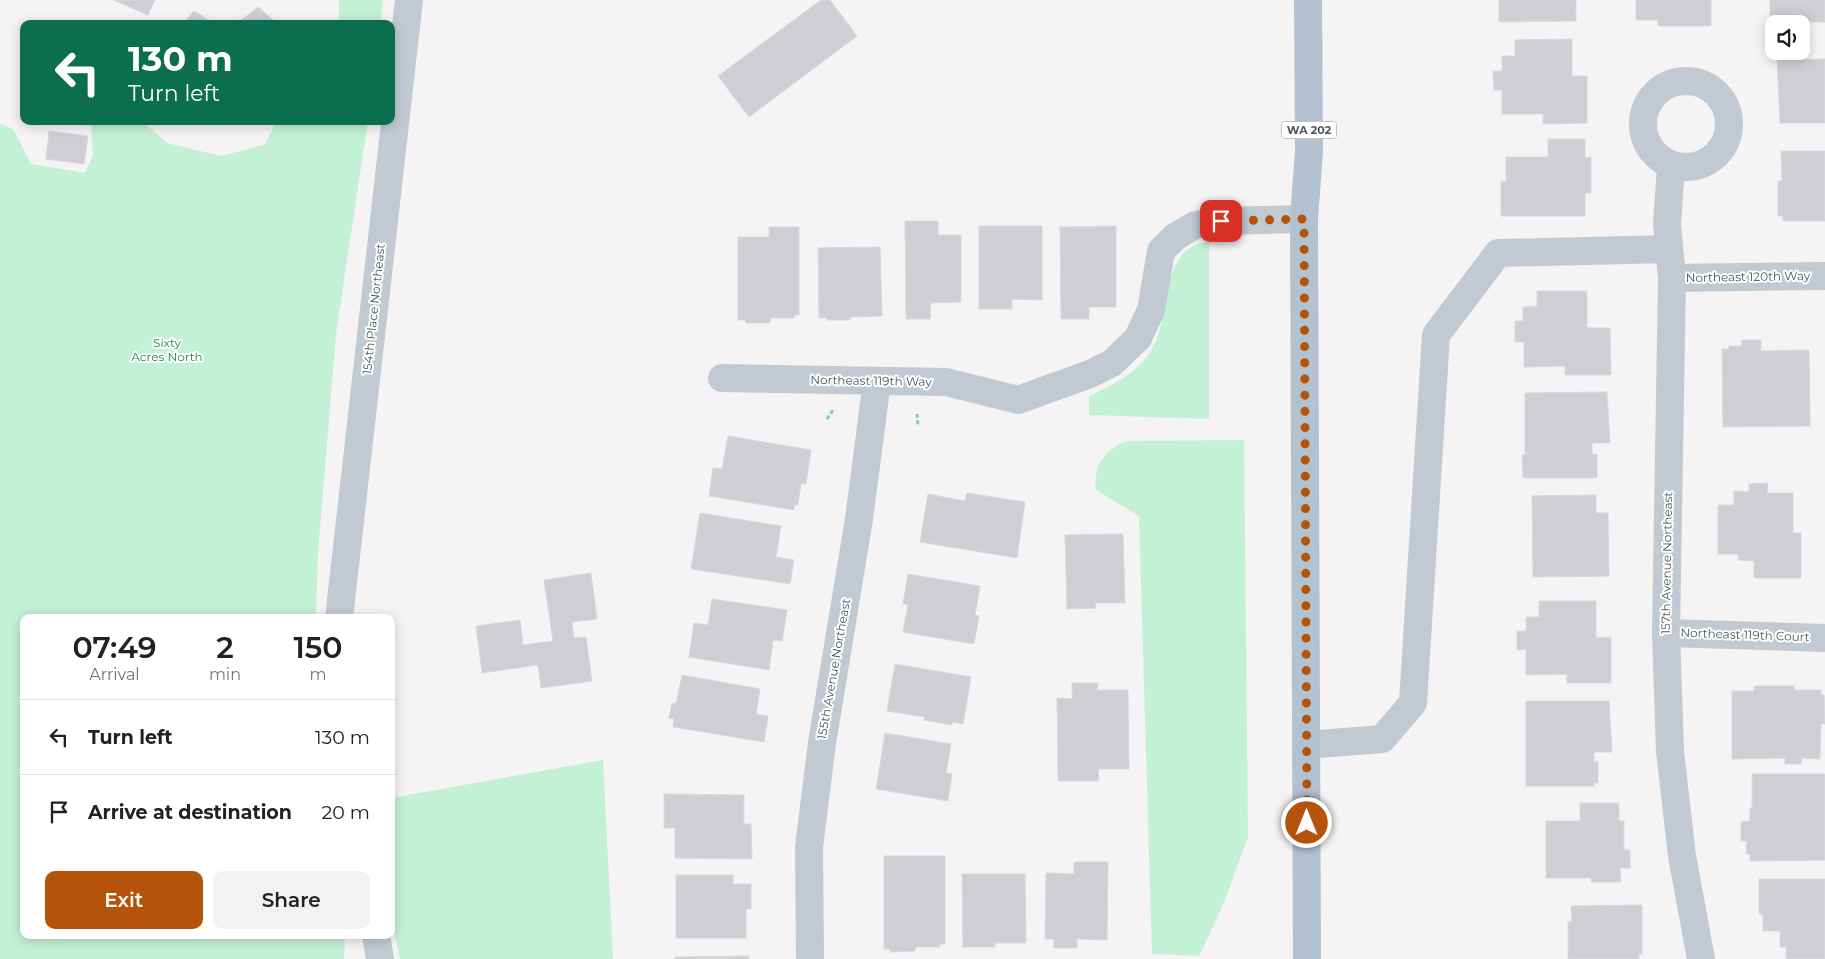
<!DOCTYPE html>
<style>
body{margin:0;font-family:Montserrat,sans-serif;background:#f2f2f2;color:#202124;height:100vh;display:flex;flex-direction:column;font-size:19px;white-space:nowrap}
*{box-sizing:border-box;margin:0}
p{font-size:16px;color:#757577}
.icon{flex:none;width:28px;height:28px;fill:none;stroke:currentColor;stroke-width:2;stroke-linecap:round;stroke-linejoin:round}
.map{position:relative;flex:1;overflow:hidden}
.details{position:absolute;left:20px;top:614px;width:375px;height:325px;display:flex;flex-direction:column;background:#fff;border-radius:10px;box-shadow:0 2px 12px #0003}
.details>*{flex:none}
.hud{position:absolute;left:20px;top:20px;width:375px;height:105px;border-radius:10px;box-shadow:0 2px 12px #0003;background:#0b6e4f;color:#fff;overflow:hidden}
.fabs{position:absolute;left:1765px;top:15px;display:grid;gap:10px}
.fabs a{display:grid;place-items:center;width:45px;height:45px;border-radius:10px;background:#fff;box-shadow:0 2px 12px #0003;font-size:25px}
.pin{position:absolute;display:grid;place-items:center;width:42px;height:42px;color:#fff;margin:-21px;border-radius:10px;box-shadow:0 2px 8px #0006}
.me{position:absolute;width:55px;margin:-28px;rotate:0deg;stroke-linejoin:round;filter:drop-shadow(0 0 4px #0008)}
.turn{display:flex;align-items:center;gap:18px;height:105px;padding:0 25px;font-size:22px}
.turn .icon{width:65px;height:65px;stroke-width:2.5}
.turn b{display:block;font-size:35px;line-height:42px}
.eta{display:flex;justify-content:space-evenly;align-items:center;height:85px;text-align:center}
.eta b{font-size:30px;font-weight:600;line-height:35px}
.primary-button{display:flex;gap:10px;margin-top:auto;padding:10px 25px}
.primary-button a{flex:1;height:58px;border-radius:10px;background:#b45309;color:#fff;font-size:20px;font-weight:600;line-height:58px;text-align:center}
.primary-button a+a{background:#f2f2f2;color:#202124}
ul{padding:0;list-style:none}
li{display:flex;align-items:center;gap:15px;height:75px;padding:0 25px;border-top:1px solid #e0e0e0}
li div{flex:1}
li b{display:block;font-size:19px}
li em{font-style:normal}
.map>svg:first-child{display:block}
</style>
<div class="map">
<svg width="1825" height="959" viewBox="0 0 1825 959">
<rect width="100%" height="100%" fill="#f5f3f3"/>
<path fill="#c3f1d5" d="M339 0H383L380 24H339Z
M91 121H142L167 143 221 156 264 145 277 121H368L336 333 318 553 316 617 24 618V935H345L344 959H0V124L13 129 31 164 85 173 93 156Z
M1209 242V419L1089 415V396C1113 385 1138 373 1152 349 1172 317 1158 246 1209 242Z
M1244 440 1248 837 1223 905 1199 956 1152 954 1139 516 1096 490C1093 465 1104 451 1126 441Z
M603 760 613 959H400L391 915V798Z"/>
<path fill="#cdcfd5" stroke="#d7d9de" d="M113 0H155L148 15Z
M821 0H830L857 36 749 117 718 76Z
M1499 0H1576V21L1499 22Z
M1636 0H1711V26H1658V20H1636Z
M1770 0H1825V22H1770Z
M258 7 278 24H183L194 11 210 21 226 24 243 19Z
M1572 39V76H1587V123L1543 124V114H1502V90H1494L1493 71H1502V56H1515V40Z
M1825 59V123H1780L1777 60Z
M49 131 88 136 84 164 46 159Z
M1548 139H1585V158L1591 157V193H1585V216H1501V181L1506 182V157H1548Z
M1781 151H1825V221H1783V216H1778V181H1782Z
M905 221H938V235H961V302L931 303 930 319H906Z
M979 226H1042V300L1012 299V309H979Z
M1116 226V307H1089V319H1061L1060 227Z
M769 227H799V315H794V318H770V323H746L745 320H738V237H769Z
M880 247 882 316 850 317V320H827V318H819L818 248Z
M1537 291H1587V328H1610L1611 375H1565V366L1524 367V342H1515V321H1523V307L1537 306Z
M1742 340H1761V351L1809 350 1810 426 1723 427 1722 349H1729V346H1742Z
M1607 392 1610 443H1592V454H1597V478H1523L1522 455H1525V393Z
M728 436 811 450 806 484 801 483 798 505H794V510L709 496 713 468 722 469Z
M1768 483 1767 493H1793V533H1801V578H1754V561L1738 560V554H1718V505H1734V491L1749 492V484Z
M967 493 1025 502 1017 558 920 542 928 494 965 501Z
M1596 495V513H1608L1609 576 1533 577 1532 496Z
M700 513 781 526 776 557 794 560 790 584 691 569Z
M1123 534 1125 603H1095L1096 608 1067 609 1065 535Z
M591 573 597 619 572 622 574 638 586 637 592 681 541 688 538 665 482 673 476 626 520 620 523 645 553 641 544 580Z
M908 574 980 586 975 615 979 616 974 644 903 632 908 605 903 604Z
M712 599 787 610 782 641 773 640 769 670 689 657 694 623 708 625Z
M1539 601H1596V638L1611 637V683H1567V674L1526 675V649L1517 650V631H1526V617H1539Z
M895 664 971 677 963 724 952 722V725L924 720 925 717 887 711Z
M682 675 760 689 756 714 768 716 764 742 673 727 674 719 669 718 672 703 676 704Z
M1072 683H1098L1097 690H1128L1129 769H1098L1099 781H1058L1057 698 1072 699Z
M1754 686H1794V690H1821V695H1824L1825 724H1821L1820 759 1802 758 1801 764H1785V758L1732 759V691H1754Z
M1526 701H1609L1612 752H1594V762L1598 761V783H1594V786H1526Z
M885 733 951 744 946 773 952 774 948 801 876 789Z
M1752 774H1825V860L1750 861V854H1746L1747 841H1741V822L1750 821V808H1752Z
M664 794 744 795V824H751L752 859 675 858V828H664Z
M1580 803H1619V821H1624V850H1630V868H1620L1621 882H1591V878H1546V821H1580Z
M884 856H945V944H940V947H915V951L890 952V949H884Z
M1074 862H1108L1107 940 1077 939V948H1054V939H1045L1046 873 1074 874Z
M962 874H1025L1026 943H995V947H963Z
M676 875H733V884H751V909H746V938H676Z
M1759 879H1825V959H1786V947H1780V931H1763V914H1759Z
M1642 905V954H1639V959H1568V922H1572L1571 906Z
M749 956V959H675V957Z"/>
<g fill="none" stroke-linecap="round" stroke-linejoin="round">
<path stroke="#7ad0a6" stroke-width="3" stroke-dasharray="4 2.5" stroke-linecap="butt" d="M917 414 918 427
M827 419 833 410"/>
<path stroke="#c1cad2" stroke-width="28" d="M1643 124a43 43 0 1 1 86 0a43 43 0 1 1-86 0Z
M1671 166 1667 224 1672 278 1666 633 1670 751 1682 856 1701 959
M1672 278 1825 276
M722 378 946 382 1018 400 1090 374 1112 363 1138 338 1151 310 1161 251 1175 237 1195 225 1221 221 1304 219
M339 618 409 0
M1666 633 1825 638
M1306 745 1382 739 1413 703 1436 335 1498 253 1669 249
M376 935 380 959
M810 959 809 847 822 743 859 519 877 381"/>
<path stroke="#b3c2d1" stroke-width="28" d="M1307 959 1304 219 1309 151 1308 0"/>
</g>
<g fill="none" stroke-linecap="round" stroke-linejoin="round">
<path stroke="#b45309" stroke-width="9" stroke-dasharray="0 16.2" d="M1221 221 1304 219 1307 823"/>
</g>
<g text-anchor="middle" stroke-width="4" stroke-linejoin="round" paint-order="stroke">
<rect fill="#fff" stroke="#808990" stroke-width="1" x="1281.5" y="121.5" width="55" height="17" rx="4"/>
<g font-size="11" font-weight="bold" fill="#4a5661">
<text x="1309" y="134">WA 202</text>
</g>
<g font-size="12" fill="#4a5661" stroke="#fff">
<text transform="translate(1748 277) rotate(-1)" y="4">Northeast 120th Way</text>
<text transform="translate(374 309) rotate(-84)" y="4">154th Place Northeast</text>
<text transform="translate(871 381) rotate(1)" y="4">Northeast 119th Way</text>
<text transform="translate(1667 563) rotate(-89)" y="4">157th Avenue Northeast</text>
<text transform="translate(1745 635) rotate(2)" y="4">Northeast 119th Court</text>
<text transform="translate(834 669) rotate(-80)" y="4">155th Avenue Northeast</text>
</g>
<g font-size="12" fill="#17864f" stroke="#fff">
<text x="167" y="347">Sixty<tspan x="167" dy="14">Acres North</tspan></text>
</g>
</g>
</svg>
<div class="fabs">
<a><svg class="icon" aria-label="sound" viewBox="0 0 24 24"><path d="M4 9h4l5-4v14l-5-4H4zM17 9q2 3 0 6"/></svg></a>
</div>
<div class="pin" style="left:1221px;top:221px;background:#d93025"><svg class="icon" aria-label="arrive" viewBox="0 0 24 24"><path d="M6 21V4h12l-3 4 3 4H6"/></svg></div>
<svg class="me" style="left:1307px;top:823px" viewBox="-20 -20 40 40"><circle r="17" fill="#b45309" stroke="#fff" stroke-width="3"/><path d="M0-11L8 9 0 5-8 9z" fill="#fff"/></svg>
<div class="hud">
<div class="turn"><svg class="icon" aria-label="left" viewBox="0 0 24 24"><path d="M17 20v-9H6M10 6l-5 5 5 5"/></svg><div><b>130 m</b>Turn left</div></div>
</div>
<section class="details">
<div class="eta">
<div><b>07:49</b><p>Arrival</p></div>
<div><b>2</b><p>min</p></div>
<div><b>150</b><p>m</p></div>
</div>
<ul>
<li><svg class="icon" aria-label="left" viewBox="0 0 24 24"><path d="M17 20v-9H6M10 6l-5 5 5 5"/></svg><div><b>Turn left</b></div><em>130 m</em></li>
<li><svg class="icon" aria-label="arrive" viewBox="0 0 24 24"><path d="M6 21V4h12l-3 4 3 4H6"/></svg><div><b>Arrive at destination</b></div><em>20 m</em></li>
</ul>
<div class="primary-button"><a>Exit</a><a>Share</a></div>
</section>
</div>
